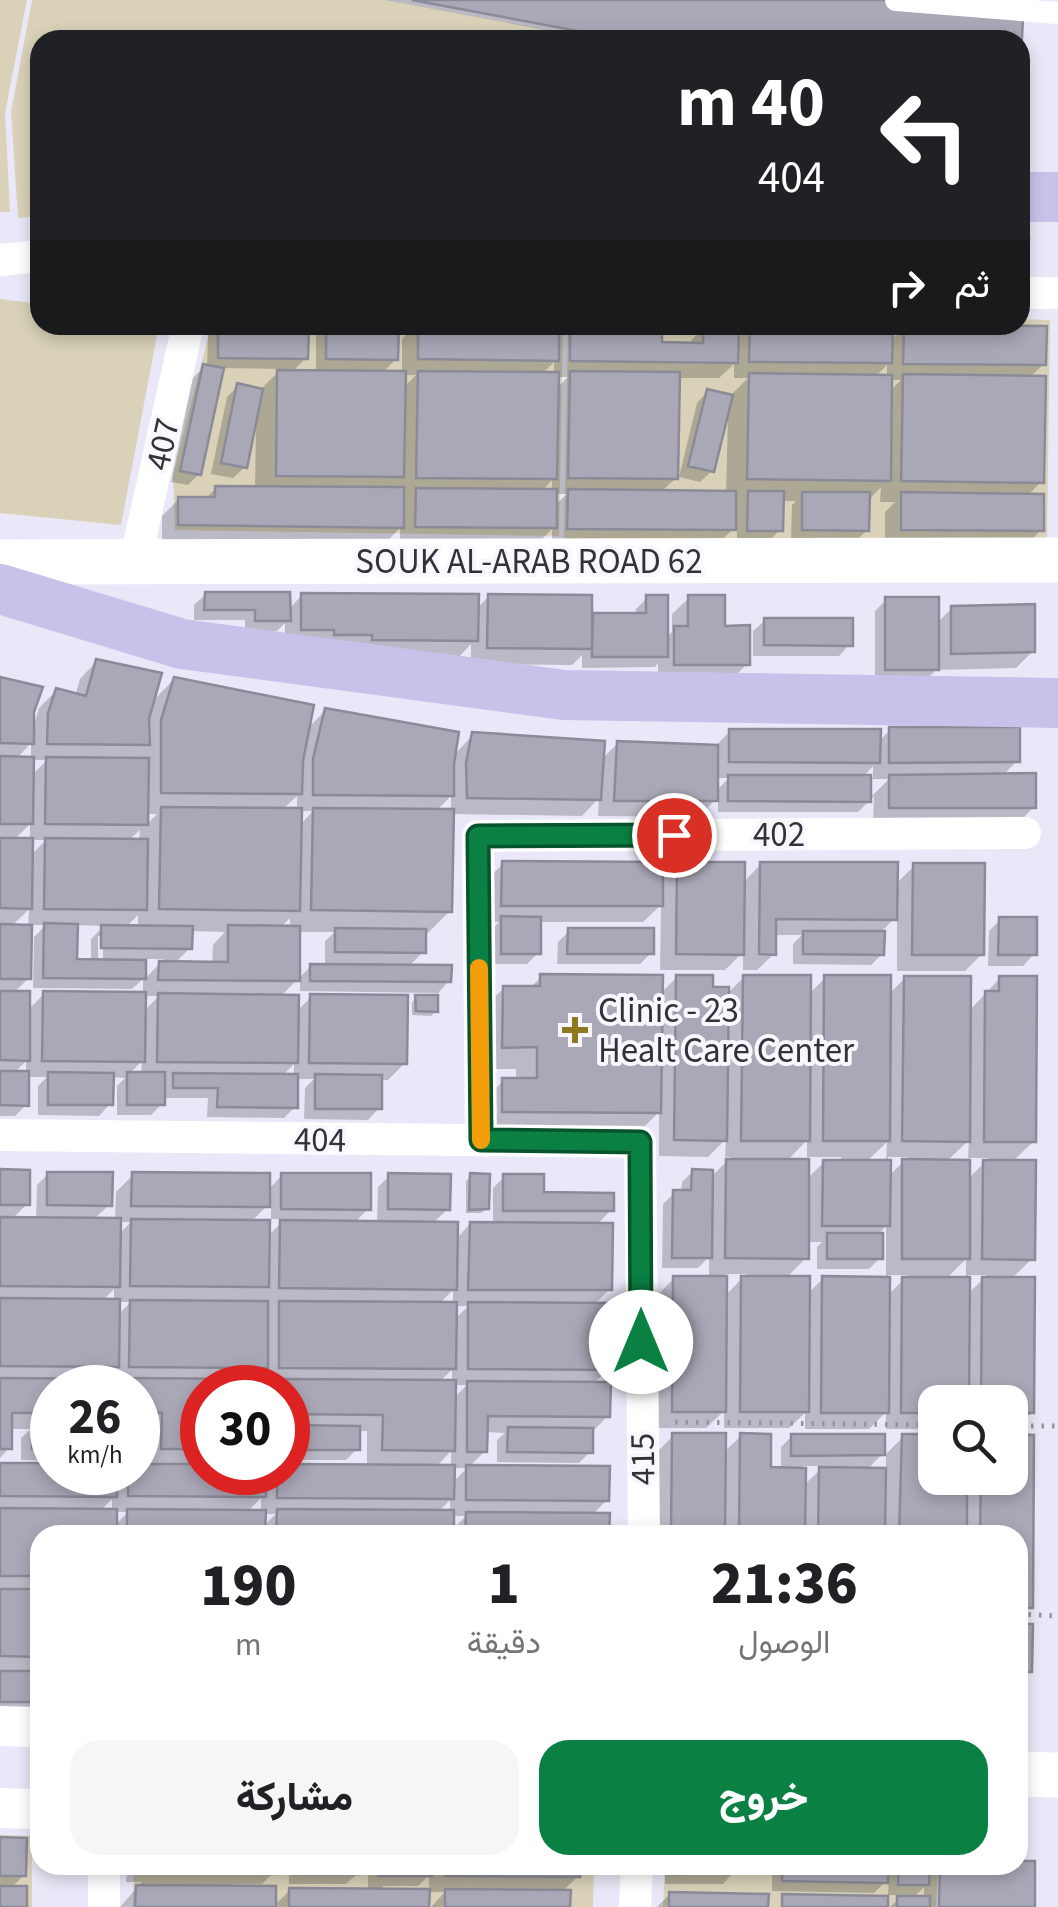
<!DOCTYPE html>
<html lang="ar">
<meta charset="utf-8">
<style>
body{margin:0;font-family:"Source Sans 3",Vazirmatn,sans-serif;background:#f6f6f6;color:#202124;direction:rtl;height:100vh;display:flex;flex-direction:column;font-size:38px;white-space:nowrap}
*{box-sizing:border-box;margin:0}
p{font-size:32px;color:#757577}
.icon{flex:none;width:55px;height:55px;fill:none;stroke:currentColor;stroke-width:2;stroke-linecap:round;stroke-linejoin:round}
.map{position:relative;flex:1;overflow:hidden;direction:ltr}
.sheet{position:absolute;left:30px;top:1525px;width:998px;height:350px;display:flex;flex-direction:column;background:#fff;border-radius:30px;box-shadow:0 5px 15px #0003;direction:rtl}
.sheet>*{flex:none}
.top-card{position:absolute;left:30px;top:30px;width:1000px;height:305px;border-radius:30px;box-shadow:0 5px 15px #0003;direction:rtl;background:#202124;color:#fff;overflow:hidden}
.fabs{position:absolute;left:918px;top:1385px;display:grid;gap:20px}
.fabs a{display:grid;place-items:center;width:110px;height:110px;border-radius:20px;background:#fff;box-shadow:0 5px 15px #0003;font-size:50px}
.speed{position:absolute;left:30px;top:1365px;display:flex;gap:20px;font-size:50px;font-weight:700;text-align:center}
.speed>*{display:grid;place-content:center;width:130px;height:130px;border-radius:50%;background:#fff;box-shadow:0 5px 15px #0003;line-height:1}
.speed small{font-size:25px;font-weight:400}
.speed .limit{border:15px solid #d22;background:#fff;color:#111}
.pin{position:absolute;display:grid;place-items:center;width:85px;height:85px;color:#fff;margin:-42px;border:5px solid #fff;border-radius:50%;box-shadow:0 2px 10px #0007}
.me{position:absolute;width:110px;margin:-55px;rotate:0deg;stroke-linejoin:round;filter:drop-shadow(0 0 8px #0008)}
.turn{display:flex;align-items:center;gap:35px;height:210px;padding:0 40px;font-size:45px}
.turn .icon{width:130px;height:130px;stroke-width:2.5}
.turn b{display:block;font-size:70px;line-height:85px}
.then{display:flex;align-items:center;height:95px;padding:0 40px;background:#0003;gap:20px;font-size:38px}
.eta{display:flex;justify-content:space-evenly;align-items:center;height:170px;text-align:center}
.eta b{font-size:60px;font-weight:800;line-height:70px}
.cta{display:flex;gap:20px;margin-top:auto;padding:20px 40px}
.cta a{flex:1;height:115px;border-radius:30px;background:#0b8043;color:#fff;font-size:40px;font-weight:800;line-height:115px;text-align:center}
.cta a+a{background:#f6f6f6;color:#202124}
.map>svg:first-child{display:block}
</style>
<div class="map">
<svg width="1058" height="1907" viewBox="0 0 1058 1907">
<rect width="100%" height="100%" fill="#eae8f8"/>
<path fill="#d9d2b9" d="M0 0H27L5 113 10 212H0Z
M32 0H386L602 40H40V216L18 218 11 112Z
M0 299 40 304V325H159L121 525 0 513Z
M1020 319 1050 320 1047 541 564 539 568 325H1020Z
M211 325H563L559 536 175 530 173 475Z
M0 1835 32 1836V1907H0Z
M134 1865H594L593 1907H133Z
M665 1865H938L936 1907H663Z"/>
<path fill="#0003" fill-rule="evenodd" d="M385 0H1022L1020 40H599Z
M216 325H306V358L292 372H316V333L325 325H396V359L382 373H402V339L416 325H557V338L570 325H659V345H688L704 325 736 340 751 325 890 341 905 327 1044 364 1029 378 1042 481 1027 496 1041 530 1024 547 885 546V512L895 502H880L881 487 868 501 867 530 856 541 791 540 792 505 796 501H781L780 530 769 541H737V525L716 546 552 545V529L537 544 400 543V528L384 544 162 541V516L179 499H205L216 488H255L256 426H253L245 467 233 478 211 474 227 397 238 386 259 391 281 369 221 368 199 474 188 485 171 482 193 378 204 367 207 368 208 333ZM554 362V374H542ZM734 364V378H748L729 397 708 391 697 403 679 477 700 482 712 471 728 416 726 493 661 492 676 478 677 378H719ZM887 365V378L875 377ZM404 375H416L403 388ZM556 377H568L556 389ZM890 380H901L890 391ZM552 480V491H542ZM554 494H567L554 506Z
M206 594 288 610 302 595 476 609 489 596 589 620 594 616H636V609L647 598 666 638 672 632V614L689 598 723 628 747 664 730 681H658V663L655 667 582 668V655L572 665 471 664V644L459 657 285 646V623L277 631H245V620H194V605Z
M886 600 936 624 952 608 1033 651 1016 668 936 670 926 680H875V611Z
M765 620 850 644 839 656H753V631Z
M96 662 151 703 174 679 306 730 326 710 453 756 473 735 601 760 618 743 714 748 730 731 878 742 890 730 1017 761 1002 776 1034 807 1017 824H873L874 796 858 812H718V797L698 817 598 816 599 798 582 816 451 814 450 911 428 933H424L423 952 408 967 449 981 438 993 300 991V977L311 966H325V941L335 932H298L297 980 280 997 296 1012 311 997 405 1063 388 1080H380L379 1108 368 1120 304 1119 305 1088 314 1079H296L295 1107 284 1118 207 1117 208 1098H162V1104L151 1115H117V1086L125 1078 111 1077 110 1104 99 1116 38 1115V1086L47 1077H27L26 1105 15 1116H0V679L32 711 33 729 39 708 56 691 75 696 80 679ZM31 743V759H16ZM32 760H47L32 775ZM873 766V778H862ZM716 778H729L715 792ZM869 779H889L869 799ZM297 796V811L282 810ZM451 796V812H435ZM300 811H313L300 825ZM146 814H157L146 825ZM30 824V840H14ZM140 830 139 841H128ZM30 840H46L30 856ZM29 909 28 927H10L20 918ZM138 915V928H125ZM290 918V928H280ZM29 925H46L34 937 33 988 132 989 143 979V995L44 994 28 1010 12 994 30 977ZM75 925 104 926 91 939V962H74ZM190 931 225 932 213 945 212 964H174L190 948ZM98 936H103V961L98 960ZM144 959H164L144 980ZM143 996H159L143 1012ZM26 1061V1074H13ZM142 1061 141 1075 129 1074ZM294 1064V1076H282Z
M503 864 661 881 678 864 743 883 761 864 895 885 915 865 982 954 965 971H897V916L882 931V954L871 965 793 964V944L802 935H774V954L757 970H743V952L725 970H660L661 905 643 922H539L538 953 527 964H491V930L499 922H485L486 880Z
M1000 920 1034 954 1023 966H988L989 931Z
M569 931 651 953 640 964H557L558 942Z
M541 977 660 994 677 977 726 995 744 977 809 994 825 978 888 995 905 978 969 1011 1000 978 1034 1141 1012 1162 1032 1259 1011 1279 1032 1412 1015 1429H1010V1402H935V1429H886V1412L869 1429H805V1413L789 1428H724V1411L706 1428H656L658 1295 674 1278H709V1257L698 1268H662L663 1204 674 1193H681L682 1182 693 1171 710 1178 731 1157H725L726 1139 708 1157 659 1156V1112L637 1134 481 1133V1103L503 1081H516V1069H481V1010L504 988H530ZM807 1140V1162H786ZM969 1140 968 1158H989L968 1179 946 1162ZM887 1142 886 1162H866ZM807 1157H841V1162H824L807 1179ZM888 1157H908L888 1177ZM886 1226V1279H823L807 1294 785 1279 806 1258V1242H822L817 1247V1269H869L880 1258 877 1236ZM966 1259V1279H946ZM725 1274H746L725 1296ZM888 1275H908L888 1295ZM968 1275H987L967 1295Z
M416 998 436 1011 431 1016 412 1015V1002Z
M0 1172 27 1204 11 1220H36L37 1185 48 1174 109 1205 93 1220 115 1221 116 1192 133 1175 268 1190 282 1175 368 1209 353 1224H377L378 1187 389 1176 448 1209 432 1224 455 1240 470 1224 493 1225V1188L504 1177 541 1195 611 1210 596 1226 610 1289 594 1305 609 1369 593 1384 608 1416 591 1433 590 1452 579 1463 497 1462V1440L505 1433 485 1432V1451L468 1468 607 1500 592 1515 607 1535H40V1718H0V1465L52 1466V1472L115 1480 123 1472H138V1466H145L146 1429 138 1428V1388H123L128 1383 52 1388V1460H21V1438L31 1429H10L9 1448 0 1458ZM271 1202V1219H285L267 1237 251 1222ZM118 1222H131L118 1235ZM114 1289V1302H101ZM453 1290V1305L439 1304ZM117 1302H131L117 1316ZM454 1306H468L454 1320ZM114 1369 113 1381H101ZM452 1370V1382H439ZM453 1385H467L453 1399ZM202 1388H288V1460H346L357 1449V1431H367V1467L288 1466V1472H272L264 1481 202 1472ZM451 1451V1468H435ZM452 1468H467L452 1483ZM261 1498V1513L247 1512ZM112 1499V1512H99ZM450 1500V1513H437ZM114 1512H128L114 1526ZM263 1514H276L263 1526ZM452 1516H466L452 1530Z
M471 1176 486 1208 482 1213H466V1181Z
M673 1436 723 1453 741 1436 768 1470H781V1447L792 1436 882 1454 867 1470H886V1454L903 1437H935V1478H1010V1437L1030 1607 1018 1619V1535H655L656 1453ZM803 1466H824L803 1486Z
M1018 1626H1031L1030 1671 1019 1682Z
M0 1840 24 1875 11 1888 25 1907H0Z
M1033 1864 1032 1907H890L902 1895H888L889 1878 874 1893 772 1891V1865H927V1876L938 1865ZM924 1887V1899H912Z
M128 1865H273V1873L262 1884H234V1888L273 1907H120L142 1882H126Z
M289 1865H358V1873L346 1884H289Z
M368 1865H578V1876L562 1892 568 1907H431L445 1892H427V1907H273L290 1890 368 1891ZM429 1875V1891H383V1886H418Z
M665 1865H734V1872L723 1884H665Z
M670 1894 766 1907H657Z"/>
<path fill="#aaa8b7" stroke="#8b8a98" stroke-width="2.5" d="M412 0H1024L1020 75V40H626Z
M1020 238H1029L1028 260H1020Z
M218 325H309L308 359 218 358Z
M326 325H399L398 360 326 359Z
M418 325H559V361L418 359Z
M570 325H662V342L703 343 704 325H739L738 363 570 361Z
M750 325H893L892 363 749 362Z
M904 325 1047 326 1046 365 903 364Z
M203 364 224 368 201 475 180 471Z
M277 370 406 371 404 477 276 476Z
M418 371 559 372 557 479 416 478Z
M570 371 680 372 678 479 568 478Z
M749 373 892 375 891 481 747 479Z
M903 374 1046 376 1044 483 901 481Z
M237 383 263 389 247 468 221 463Z
M707 389 733 395 714 472 688 466Z
M215 486 404 487V528L178 525V497H215Z
M416 488 557 489V528L415 527Z
M568 489 736 491V530L567 529Z
M748 491H784L783 531H747Z
M802 492H870L869 531 802 530Z
M901 492 1044 494V531L901 530Z
M205 592H290L291 621H255V610H204Z
M301 593 479 594 478 641 372 640V635H334V630H301Z
M488 594 592 595V649L487 648Z
M646 595H668V657H592L593 613H646Z
M688 595H725V626L750 625V665H674V626H688Z
M885 597H939V670H885Z
M1035 604V652L951 654V606Z
M764 618H853V646L764 645Z
M96 659 162 673 149 719 150 745 47 744 48 713 56 688 86 696Z
M0 677 43 687 34 712V744L0 743Z
M174 677 314 705 303 761 302 794 161 793V720Z
M325 708 459 732 454 764V796L313 795V759Z
M889 727H1020V762L889 763Z
M729 729H881L880 763 729 762Z
M472 732 605 741 601 800 467 798 466 763Z
M617 741 718 745V801H614Z
M0 756 34 757 33 824H0Z
M46 757 149 758 148 825 45 824Z
M1036 773V808H889V775Z
M728 775H871V802L728 801Z
M161 807 302 808 300 911 159 909Z
M313 808 454 809 452 912 311 910Z
M0 838H33L32 909 0 908Z
M45 838 148 839 147 910 44 909Z
M502 861 663 862V906H501Z
M677 862H745L744 955 676 954Z
M760 862H898L897 920 776 919V955L759 954Z
M913 863H985L984 955H912Z
M501 916 541 917V954H501Z
M999 917H1037V955H998Z
M44 923 78 924 77 959 146 960V979L43 978Z
M0 924 32 925 31 979H0Z
M101 925 193 926 192 949 101 948Z
M228 925 300 926V981L158 980 159 961 228 962Z
M335 928 426 929V953L335 952Z
M568 928H654V954H567Z
M803 931H885L884 955 803 954Z
M310 964 452 965 451 982 310 981Z
M540 974 663 975 661 1113 502 1112V1078H537V1047L502 1048 503 986H540Z
M676 975H713V987H729L727 1141 674 1140Z
M743 975H811L810 1141H741Z
M824 975H891L890 1141H823Z
M904 976H971L970 1142 902 1141Z
M999 976H1037L1036 1142H984L985 991H999Z
M0 991H30V1061L0 1060Z
M43 991 146 992 145 1062 42 1061Z
M158 993 299 995 298 1063 157 1062Z
M310 994 408 995 407 1064 309 1063Z
M415 995H438V1012L416 1011Z
M0 1071H29V1106L0 1105Z
M48 1072 114 1073 113 1105H48Z
M127 1072H165V1105H127Z
M173 1073 298 1074V1108L217 1107 218 1088H173Z
M315 1074 382 1075V1109H315Z
M726 1159H809V1259L725 1258Z
M902 1159 970 1160V1259H902Z
M823 1160H891L890 1226H822Z
M983 1160H1036L1035 1260 982 1259Z
M0 1169 30 1170V1205H0Z
M692 1169 713 1170 712 1258H672L673 1190H691Z
M47 1172H113L112 1206 47 1205Z
M132 1172 270 1173V1207L131 1206Z
M281 1173H371V1210L281 1209Z
M388 1173 451 1174 450 1210 388 1209Z
M470 1173 490 1174 489 1209 469 1210Z
M503 1174H544V1192L614 1193V1211H503Z
M0 1217 121 1218 120 1287 0 1286Z
M131 1219 270 1220 269 1287 130 1286Z
M280 1220 458 1222 457 1290 279 1288Z
M470 1222 613 1223 612 1290H468Z
M827 1233H883V1259H827Z
M673 1276H727L726 1412H672Z
M741 1276H810L809 1412H740Z
M822 1276 890 1277 889 1413H821Z
M902 1277H970L969 1402H935V1413H901Z
M982 1277H1035L1034 1413H1010V1402H981Z
M0 1298 120 1299 119 1367 0 1366Z
M130 1300 268 1301V1368L129 1367Z
M279 1301 457 1302 456 1369 279 1368Z
M468 1302 612 1303 611 1370 468 1369Z
M0 1378 118 1379V1388H52V1413H12V1449H0Z
M129 1378 268 1379V1388H202V1449H161L162 1413 138 1412V1388H129Z
M278 1379 456 1380 455 1451 382 1450 383 1415 288 1414V1388H278Z
M467 1381 611 1382 610 1417 488 1416 487 1452H467Z
M32 1425H52V1450L32 1449Z
M288 1425 360 1426V1450H288Z
M508 1427 593 1428V1453L507 1452Z
M672 1433H726L725 1535H671Z
M740 1433 771 1434V1467L806 1468 805 1535H739Z
M791 1434H885V1455L791 1456Z
M902 1434H935V1478H967V1535H899Z
M1010 1434 1034 1435 1033 1608H1018V1535H980L981 1478H1010Z
M0 1463H52V1472H117V1497L0 1496Z
M138 1464H202V1472H266V1497L128 1496V1472H138Z
M288 1464 455 1465 454 1499 277 1498V1472H288Z
M466 1465 610 1466 609 1501 466 1500Z
M819 1467 886 1468 885 1535H818Z
M0 1508 117 1509V1535H40V1576H0Z
M127 1509 266 1510 265 1535H127Z
M277 1509 454 1510V1535H276Z
M466 1512 610 1513 609 1535H465Z
M0 1589H40V1657L0 1656Z
M1018 1624H1033L1032 1672H1018Z
M0 1671H40V1702H0Z
M0 1837 27 1838 26 1876H0Z
M1018 1861H1035V1907H939L940 1865H1018Z
M136 1865H276V1874L136 1872Z
M299 1865H360V1874H299Z
M378 1865H432V1876H378Z
M445 1865H580V1877L445 1876Z
M675 1865H737V1873L675 1874Z
M782 1865H888V1883L782 1881Z
M899 1865H930L929 1885H898Z
M136 1885 276 1886V1907H135Z
M0 1886H27V1907H0Z
M289 1888 430 1889 429 1907H289Z
M445 1889 571 1890 570 1907H445Z
M669 1892 769 1894 768 1907H669Z
M782 1894 888 1896V1907H782Z
M897 1896H930V1907H897Z"/>
<g fill="none" stroke-linecap="round" stroke-linejoin="round">
<path stroke="#95949f" stroke-width="5" stroke-dasharray="2.5 8" stroke-linecap="butt" d="M675 1422 935 1425
M1010 1426H1058
M1018 1614 1058 1616"/>
<path stroke="#fff" stroke-width="22" d="M896 0 1058 13"/>
<path stroke="#fff" stroke-width="32" d="M0 260 40 256
M1020 293H1058
M135 562 188 325
M0 1135 640 1142 644 1535
M481 1140 478 836 1025 833
M104 1907V1865
M635 1907 637 1865"/>
<path stroke="#fff" stroke-width="40" d="M0 1726 40 1727
M0 1808 40 1809"/>
<path stroke="#fff" stroke-width="45" d="M0 562 1058 560
M1018 1774 1058 1775"/>
<path stroke="#c7c2ea" stroke-width="50" d="M1020 197H1058
M0 589 182 644 564 695 1058 703"/>
</g>
<g fill="none" stroke-linecap="round" stroke-linejoin="round">
<g stroke="#07532c" stroke-width="25">
<path id="route" d="M641 1342 640 1142 481 1140 478 836 674 835"/>
</g>
<use href="#route" stroke="#0b8043" stroke-width="18"/>
<path stroke="#f59e0b" stroke-width="18" d="M479 968 481 1140"/>
</g>
<path fill="#90781e" stroke="#f7f7fd" stroke-width="4" d="M570 1015h10v10h10v10h-10v10h-10v-10h-10v-10h10z"/>
<g text-anchor="middle" stroke-width="8" stroke-linejoin="round" paint-order="stroke">
<g font-size="35" fill="#323238" stroke="#f7f7fd">
<text transform="translate(162 444) rotate(-78)" y="12">407</text>
<text x="529" y="573">SOUK AL-ARAB ROAD 62</text>
<text x="779" y="846">402</text>
<text transform="translate(320 1139) rotate(1)" y="12">404</text>
<text transform="translate(642 1459) rotate(-91)" y="12">415</text>
</g>
<g font-size="35" fill="#323238" stroke="#f7f7fd" text-anchor="start">
<text x="598" y="1022">Clinic - 23<tspan x="598" dy="40">Healt Care Center</tspan></text>
</g>
</g>
</svg>
<div class="fabs">
<a><svg class="icon" aria-label="search" viewBox="0 0 24 24"><circle cx="10" cy="10" r="6"/><path d="M15 15l6 6"/></svg></a>
</div>
<div class="speed"><div>26<small>km/h</small></div><div class="limit">30</div></div>
<div class="pin" style="left:674px;top:835px;background:#d93025"><svg class="icon" aria-label="arrive" viewBox="0 0 24 24"><path d="M6 21V4h12l-3 4 3 4H6"/></svg></div>
<svg class="me" style="left:641px;top:1342px" viewBox="-20 -20 40 40"><circle r="19" fill="#fff"/><path d="M0-13L10 11 0 6-10 11z" fill="#0b8043"/></svg>
<div class="top-card">
<div class="turn"><svg class="icon" aria-label="left" viewBox="0 0 24 24"><path d="M17 20v-9H6M10 6l-5 5 5 5"/></svg><div><b>40 m</b>404</div></div>
<div class="then">ثم<svg class="icon" aria-label="right" viewBox="0 0 24 24"><path d="M7 20v-9h11M14 6l5 5-5 5"/></svg></div>
</div>
<section class="sheet">
<div class="eta">
<div><b>21:36</b><p>الوصول</p></div>
<div><b>1</b><p>دقيقة</p></div>
<div><b>190</b><p>m</p></div>
</div>
<div class="cta"><a>خروج</a><a>مشاركة</a></div>
</section>
</div>
